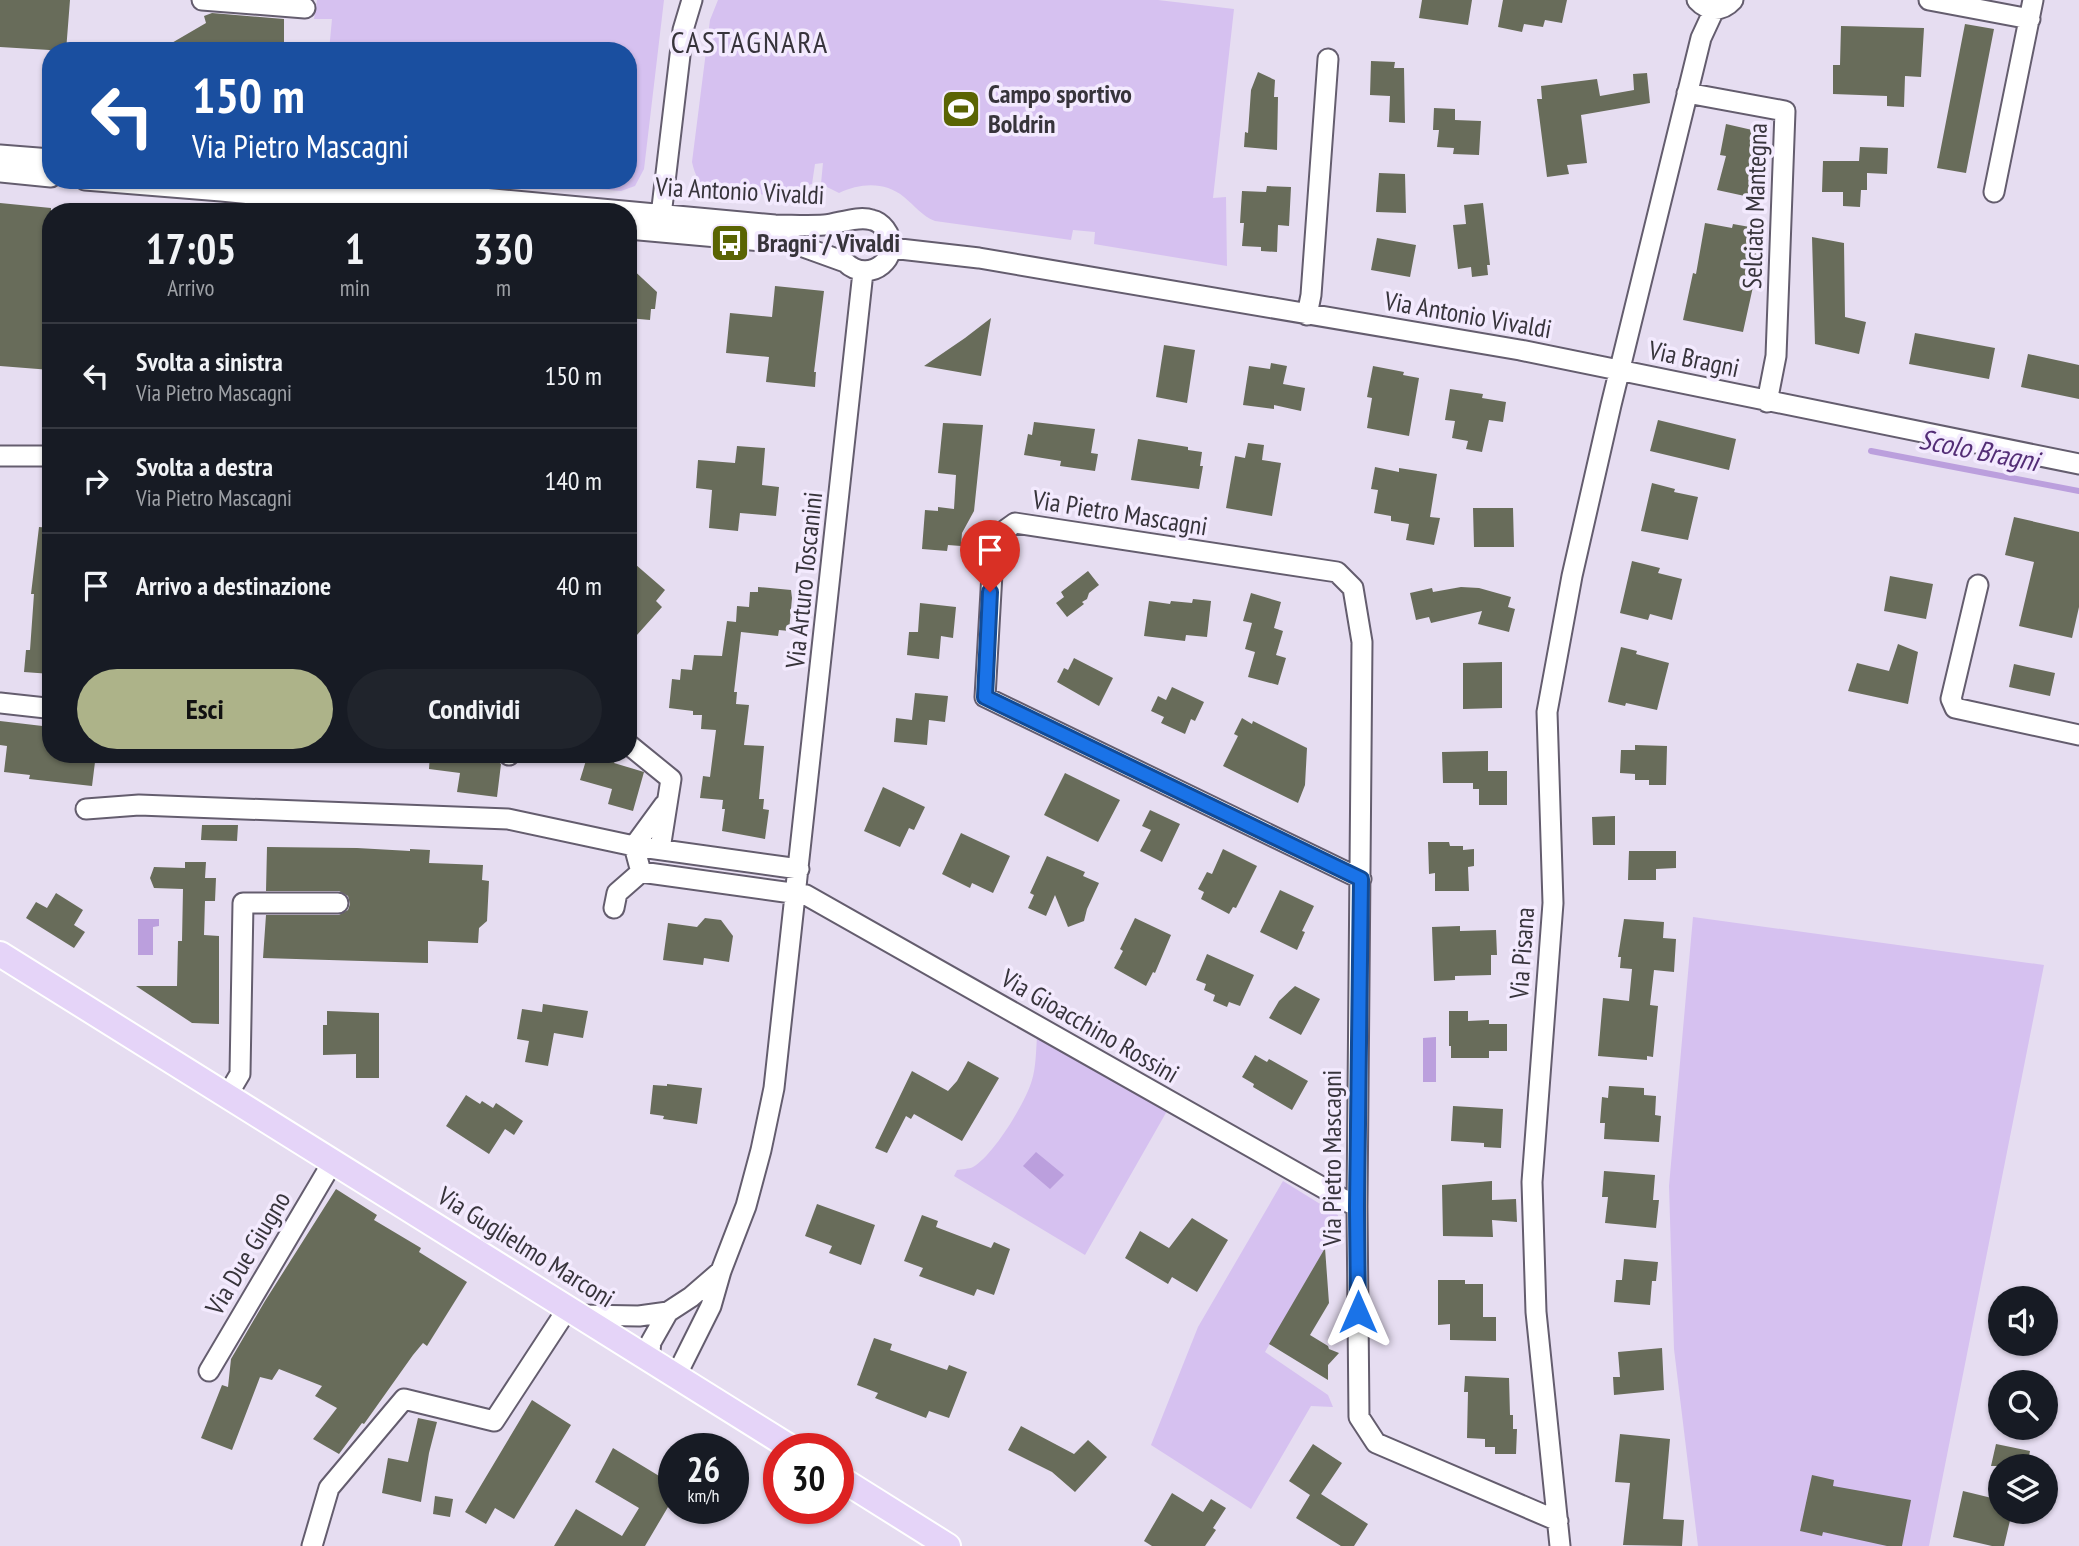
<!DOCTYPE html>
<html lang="it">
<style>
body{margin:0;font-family:"PT Sans Narrow",sans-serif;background:#20242c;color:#f1f3f6;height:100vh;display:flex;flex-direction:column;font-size:26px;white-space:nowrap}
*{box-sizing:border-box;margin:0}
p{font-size:23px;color:#9ea1a6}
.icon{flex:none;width:38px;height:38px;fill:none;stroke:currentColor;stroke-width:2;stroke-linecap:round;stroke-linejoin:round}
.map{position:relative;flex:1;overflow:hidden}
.side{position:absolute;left:42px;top:203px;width:595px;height:560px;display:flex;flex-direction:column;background:#171b24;border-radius:28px;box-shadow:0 2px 5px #0004}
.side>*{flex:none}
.guide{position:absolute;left:42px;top:42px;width:595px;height:147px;border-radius:28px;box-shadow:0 2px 5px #0004;background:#1a4fa0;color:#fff;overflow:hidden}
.tools{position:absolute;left:1988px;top:1286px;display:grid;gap:14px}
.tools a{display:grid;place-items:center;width:70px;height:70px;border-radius:50%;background:#171b24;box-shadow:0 2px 5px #0004;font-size:35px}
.speed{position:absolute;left:658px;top:1433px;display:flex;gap:14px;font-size:35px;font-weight:700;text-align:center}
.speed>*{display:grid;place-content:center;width:91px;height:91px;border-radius:50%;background:#171b24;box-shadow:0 2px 5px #0004;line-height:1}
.speed small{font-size:18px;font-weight:400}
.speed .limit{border:10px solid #d22;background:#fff;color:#111}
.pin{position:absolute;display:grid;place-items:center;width:60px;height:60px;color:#fff;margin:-72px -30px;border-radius:50% 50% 50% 0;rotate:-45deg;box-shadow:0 0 7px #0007}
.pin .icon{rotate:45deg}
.me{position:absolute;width:77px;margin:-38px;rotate:0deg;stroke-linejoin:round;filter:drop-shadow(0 0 5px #0008)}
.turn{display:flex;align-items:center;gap:24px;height:147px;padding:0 35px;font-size:32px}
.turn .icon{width:91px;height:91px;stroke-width:2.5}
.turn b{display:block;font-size:49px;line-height:60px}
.eta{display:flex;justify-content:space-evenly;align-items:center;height:119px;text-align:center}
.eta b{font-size:42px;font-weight:700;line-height:49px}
.cta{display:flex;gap:14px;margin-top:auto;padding:14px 35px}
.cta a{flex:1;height:80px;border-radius:42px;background:#adb389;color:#111;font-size:28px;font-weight:700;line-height:80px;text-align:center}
.cta a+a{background:#20242c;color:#f1f3f6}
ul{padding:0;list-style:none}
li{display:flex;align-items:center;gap:21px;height:105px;padding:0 35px;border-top:2px solid #363941}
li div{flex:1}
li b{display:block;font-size:26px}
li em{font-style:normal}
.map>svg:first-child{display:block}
</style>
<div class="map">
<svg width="2079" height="1546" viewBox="0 0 2079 1546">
<rect width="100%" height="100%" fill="#e6ddf1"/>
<path fill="#d6c1f0" d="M317 0H664L644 169 635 186 621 191 507 181 628 180V51H329L332 19H314Z
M718 0H1158L1234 9 1213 198 1226 197 1227 266 1094 244 1095 232 1073 230 1071 240 935 221C922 216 915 206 904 197 885 181 860 183 839 193L821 184 823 163 815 164 812 184 773 195 713 192C700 186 695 176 692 162L710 20Z
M1693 917 2044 965 1929 1546H1698L1674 1349 1669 1186Z
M1037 1036 1167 1111 1085 1255 954 1176 957 1170C962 1169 969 1169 973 1167 993 1156 1026 1102 1032 1080 1036 1067 1036 1051 1037 1036Z
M1283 1181 1338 1215V1246L1325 1248 1265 1352 1328 1395 1333 1407 1311 1406 1251 1509 1151 1445 1198 1327Z"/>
<path fill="#bb9fdd" d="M138 919H159V926L153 927V955H138Z
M1436 1037V1082H1423V1038Z
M1036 1152 1064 1175 1050 1189 1023 1166Z"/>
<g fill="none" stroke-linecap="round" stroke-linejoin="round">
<path stroke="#bb9fdd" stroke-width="6" d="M1871 451 2079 491"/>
</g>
<path fill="#686c5a" d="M0 0H70L66 51 0 47Z
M1422 0H1472L1468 25 1419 18Z
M1503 0H1567L1562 23 1545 20 1543 27 1524 24 1522 32 1498 27Z
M212 13 284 19V51H158L206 23 204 16Z
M1965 24 1994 29 1966 173 1937 168Z
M1841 26 1924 28 1921 77 1905 76 1904 107 1887 106V96L1833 94V65H1840Z
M1371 61 1395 62 1394 68H1404L1405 123 1389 122 1390 96 1370 95Z
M1258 72 1275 80 1274 97H1278L1277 150 1244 147 1245 132 1248 133 1251 90Z
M1647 73 1650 103 1581 115 1587 163 1567 165 1569 174 1547 177 1537 99H1542L1541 86 1597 79 1600 96 1634 90 1633 74Z
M1434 108 1455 109V120L1481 121 1479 155 1453 154 1454 148 1437 147 1439 130H1433Z
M1726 124 1761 132 1758 139 1761 140 1756 164 1760 165 1754 198 1717 190 1726 156 1720 155Z
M1860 147 1888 148 1887 174 1867 173V190H1861L1860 207 1843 206V192H1822L1823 161H1859Z
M1379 173 1405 174 1406 213 1376 212Z
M1267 186 1291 187 1289 226 1278 225 1277 252 1261 251V247L1242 246 1244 223H1240L1242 191 1266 192Z
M0 203 51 208V370L0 366Z
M1483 203 1490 265H1487L1488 275 1472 277 1471 267 1458 269 1453 225 1466 224 1464 205Z
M1705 223 1732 228 1733 224 1761 229 1756 255H1760L1743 332 1683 320 1693 273 1696 274Z
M1812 237 1844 243 1845 317 1866 322 1859 354 1815 344Z
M1377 238 1416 245 1410 277 1371 270Z
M628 265 657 292 655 309H651L650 320 628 318Z
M775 286 824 291 814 372H816L815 387 766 382 769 357 726 353 730 313 772 317Z
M991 318 981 376 924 366 965 338Z
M1915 333 1995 348 1989 379 1909 364Z
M1164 345 1195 350 1187 403 1156 397Z
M2028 354 2079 365V399L2021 387Z
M1271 363 1287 366 1283 384 1305 388 1301 411 1274 405V409L1243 405 1249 366 1270 369Z
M1373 366 1404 372 1403 375 1419 378 1409 436 1367 428 1372 398 1367 397Z
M1450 389 1483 394 1482 398 1506 402 1503 422 1489 420 1482 452 1466 449 1468 441 1452 438 1455 421 1445 420Z
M1658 420 1736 439 1729 470 1650 451Z
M1034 422 1095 429 1091 453 1098 454 1095 471 1060 466 1061 461 1024 455 1028 434 1032 435Z
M943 423 983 425 974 511 962 533 961 546 948 545 947 551 922 549 925 510 938 511V507L954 509 956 475 938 473Z
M1138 439 1188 447V450L1202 452 1200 466H1203L1199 489 1131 480Z
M1248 443 1264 445 1262 460 1281 463 1272 516 1226 508 1235 456 1245 458Z
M737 446 765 448 762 485 779 487 776 516 740 513 738 531 709 528 712 490 696 488 698 460 735 463Z
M1375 467 1399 472V468L1437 474 1430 517 1440 518 1434 545 1406 540 1409 524 1391 521V516L1374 513 1378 490 1371 489Z
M1652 483 1675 489 1674 492 1698 497 1688 540 1641 531Z
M1473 508H1513L1514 547H1474Z
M2014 517 2079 532V607L2072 638 2019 626 2034 562 2005 555Z
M39 527 51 528V674L24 672 26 650H30L34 594H31Z
M628 558 665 590 656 601 662 607 628 645Z
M1632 561 1660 568 1658 573 1682 579 1672 620 1650 614 1648 620 1620 613Z
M1088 571 1099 585 1089 593 1087 599 1082 602 1084 604 1067 617 1056 603 1064 597 1061 592Z
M1890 576 1933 584 1926 619 1884 611Z
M758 587 791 590 792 598 789 631 779 630 778 636 741 632 734 692H737L736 704 749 705 744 745 764 746 759 799H764L763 809 769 810 765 839 722 831 725 809H722L723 800 700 798 703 776 710 777 716 730 701 729 702 715H693V711L669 708 672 679 680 680 681 669 692 670 694 655 722 656 727 621 736 622 737 606 749 607 750 592H758Z
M1461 587 1479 588 1511 597 1508 607 1515 609 1509 632 1478 624 1482 611 1431 623 1429 617 1416 620 1410 593 1432 588 1433 592Z
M1251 593 1281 602 1274 628 1283 631 1276 655 1286 658 1278 685 1248 677 1255 652 1245 649 1252 623 1243 621Z
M1193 599 1211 601 1207 637 1186 635 1185 641 1144 636 1149 601 1170 604 1171 601 1192 603Z
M920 603 956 607 953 638 941 636 939 659 907 655 909 632H918Z
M1898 644 1918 652 1908 704 1848 691 1857 663 1889 671Z
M1621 647 1637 651 1636 654 1669 663 1657 710 1626 703 1625 706 1608 702Z
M1074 658 1113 678 1099 706 1057 682 1064 668 1068 670Z
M1502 662V708L1463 709V663Z
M2014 664 2055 673 2050 696 2009 687Z
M1172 687 1204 702 1195 721 1191 719 1185 734 1161 723 1164 717 1151 711 1158 696 1166 700Z
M915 693 948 696 945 722 929 720 927 745 894 742 896 718 912 720Z
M1242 718 1252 724 1253 721 1307 748 1305 785 1298 803 1223 766 1238 736 1234 734Z
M0 721 51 727V754H96L92 786 29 779 30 775 4 772 7 746 0 745Z
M1635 745 1667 746 1666 785H1649V780H1635V774L1620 773 1621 750H1635Z
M1488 751V771H1507V805H1479V789H1473V783H1443L1442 752Z
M430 754H489L501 764 497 797 457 792 460 773 429 769Z
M588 754H616L614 763 644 772 633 811 608 804 612 789 580 780Z
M1065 773 1120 800 1098 842 1044 815Z
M883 787 925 807 914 830 909 828 900 847 864 831Z
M1150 810 1180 824 1162 862 1140 851 1151 830 1142 826Z
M1615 816V845H1593L1592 817Z
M202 825H238L237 841 201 840Z
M961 833 1010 856 993 893 972 883 970 888 942 874Z
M1428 842H1449L1450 846H1463V850L1474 849V866L1468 867 1469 891H1435V873L1429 874Z
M267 847 357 848 410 851V849L430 850 429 863 483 865 482 880 489 881 487 921 479 928 478 943 428 941V963L263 958 266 915H339L348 910 350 904 348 896 339 891H266Z
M1223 849 1257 866 1236 908 1233 907 1229 914 1201 899 1204 892 1198 889 1207 872 1212 874Z
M1629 851H1676V868L1656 869V880H1628Z
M1047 856 1085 872 1083 876 1099 883 1087 909 1084 921 1068 927 1055 895 1046 916 1028 908 1034 895 1030 893Z
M185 862H206L205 878H216L215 901H205L204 935 219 936V1024L192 1023 136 986H177L178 941H182L183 889 154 888 150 878 154 867 185 868Z
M1280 890 1314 906 1302 931 1305 932 1297 950 1260 932Z
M56 893 83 910 74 925 85 932 74 948 26 918 36 902 47 908Z
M705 918 721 920 733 936 729 962 704 958 703 965 663 960 668 923 697 927Z
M1135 918 1171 935 1155 973 1153 972 1146 986 1114 968 1123 951 1120 949Z
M1624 919 1664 922 1663 938 1676 939 1674 972 1654 970 1650 1005 1658 1006 1653 1057 1647 1056V1060L1598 1056 1603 998 1629 1001 1632 969 1620 968 1621 957H1618Z
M1460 926V931L1496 930 1497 955H1491V975L1455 976V980L1434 981 1432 927Z
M1207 954 1254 975 1240 1006 1229 1002 1227 1007 1213 1001 1215 995 1204 990 1206 984 1196 980Z
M1295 986 1320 999 1301 1035 1269 1018 1279 1001Z
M543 1004 588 1011 583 1038 554 1033 548 1066 525 1062 529 1041 517 1039 522 1009 542 1012Z
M327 1011 379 1013V1078H356V1054L323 1055V1025H327Z
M1449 1011H1468V1021L1489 1020V1024H1507V1051H1489V1058H1451V1046H1449Z
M1255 1055 1267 1062 1269 1059 1308 1081 1292 1110 1253 1087 1254 1084 1242 1077Z
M968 1061 999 1078 962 1141 914 1114 911 1119 906 1116 887 1153 875 1148 912 1071 948 1091 957 1081Z
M667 1084 702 1088 697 1124 663 1119 664 1116 650 1114 653 1085 667 1086Z
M1609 1086 1644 1088V1095L1656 1096 1655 1115 1661 1116 1659 1142 1604 1139 1605 1123H1600L1602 1097 1608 1098Z
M466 1095 480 1104 482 1101 493 1108 496 1103 523 1121 514 1135 505 1129 489 1154 446 1126Z
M1453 1106 1503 1109 1501 1148 1484 1147V1143L1451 1141Z
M1604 1171 1655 1175 1653 1200H1659L1656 1228 1605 1223 1608 1197H1602Z
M1492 1181V1200L1516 1199 1517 1222 1492 1220 1493 1237 1443 1236 1442 1185Z
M336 1189 377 1215 374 1220 421 1248 419 1252 467 1282 427 1346 423 1343 413 1355 364 1424 362 1423 339 1454 313 1439 337 1408 315 1396 322 1386 279 1369 272 1380 260 1377 232 1450 201 1438 222 1385 228 1387 231 1359 265 1301Z
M817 1204 875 1225 861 1265 829 1253 832 1246 805 1236Z
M922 1215 938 1221 936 1227 991 1248 994 1242 1010 1249 994 1295 977 1289 974 1296 919 1276 923 1268 904 1261Z
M1192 1218 1228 1240 1197 1292 1172 1277 1168 1284 1125 1258 1140 1231 1169 1248Z
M1325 1248 1329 1303 1310 1335 1328 1346 1329 1349 1339 1353 1328 1365V1380L1269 1344Z
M1624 1259 1658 1262 1656 1281H1652L1650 1305 1614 1302 1616 1280H1622Z
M1438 1280H1465V1284H1483V1317H1496V1341L1450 1340V1324L1438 1325Z
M874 1338 892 1344 890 1350 947 1370 949 1365 967 1372 949 1418 929 1411 926 1418 875 1398 878 1393 857 1385Z
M1662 1348 1664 1390 1614 1395 1613 1377H1620L1618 1352Z
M1465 1376 1509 1378 1510 1415H1513V1429H1517L1516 1454H1495V1447H1485V1439L1467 1438 1468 1392H1464Z
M532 1400 571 1425 514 1519 495 1508 486 1524 465 1512Z
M418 1418 437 1422 429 1453 421 1502 382 1493 388 1458 408 1462Z
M1021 1426 1074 1454 1088 1440 1107 1457 1075 1492 1052 1472 1008 1450Z
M1620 1434 1670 1439 1663 1519 1684 1520 1682 1546 1623 1545 1630 1483 1615 1482Z
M1313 1444 1342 1463 1321 1494 1368 1524 1354 1546H1341L1296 1518 1310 1495 1289 1481Z
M1996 1444 2030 1451 2027 1466H1991Z
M613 1448 674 1485V1510L668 1507 645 1546H554L576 1509 622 1536 639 1508 595 1482Z
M1812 1475 1834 1480 1833 1486 1911 1500 1902 1546H1887L1823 1532 1822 1536 1800 1531Z
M1963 1491 2000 1500V1512H2012L2004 1546H1992L1953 1537Z
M1172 1493 1203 1512 1211 1499 1226 1508 1213 1528 1216 1530 1205 1546H1152L1144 1541Z
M435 1496 453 1499 450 1517 433 1514Z"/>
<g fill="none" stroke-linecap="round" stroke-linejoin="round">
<g stroke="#645d6e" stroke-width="23">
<path id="minor" d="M202 0 305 8
M1697 0C1708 12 1722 12 1733 0
M1929 0 2030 19
M1687 93 1785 111 1776 356 1767 402
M0 155 51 159
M0 172 51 177
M85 180 221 191 433 212
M288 180 775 225C791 225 808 226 824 225 838 224 858 215 872 220 877 221 882 225 885 229 905 256 870 286 845 262L795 244 628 229
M1994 192 2033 0
M660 224 683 30 692 0
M891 248 979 258 1520 350 2079 464
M1307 315 1311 295 1328 59
M0 456H51
M1978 585 1951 699 1955 708 2079 735
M0 703 46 708
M628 744 671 779 660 849
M508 754 509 755
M86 809 139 805 508 819 634 846 641 872
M634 846 799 869
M634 846 664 805
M1361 879 985 697 994 538 1015 523 1337 572 1353 588 1362 642 1357 1207 1359 1417 1376 1443 1558 1521
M614 908 617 893 641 872 806 895 1357 1207
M227 1096 240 1074 243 903H338
M580 1315 639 1316 668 1312
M649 1358 651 1342 668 1312 691 1297 721 1271 746 1206 761 1150 774 1088 863 272
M209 1371 332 1163
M676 1376 711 1306 721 1271
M312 1546 329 1488 404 1399 494 1421 568 1308
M1560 1546 1536 1312 1532 1182 1553 903 1547 712 1572 576 1611 405 1701 38 1714 10"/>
</g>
<g stroke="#fff" stroke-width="28">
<path id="major" d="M0 954 793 1449
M838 1477 948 1546"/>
</g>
<use href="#minor" stroke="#fff" stroke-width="19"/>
<use href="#major" stroke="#e5d4f8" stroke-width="24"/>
</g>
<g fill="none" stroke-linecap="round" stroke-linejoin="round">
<g stroke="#114b97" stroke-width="18">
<path id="route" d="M990 592 985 697 1361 879 1357 1207 1358 1312"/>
</g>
<use href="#route" stroke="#1a73e8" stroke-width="12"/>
</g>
<defs>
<g id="stadium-square" transform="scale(2.0125)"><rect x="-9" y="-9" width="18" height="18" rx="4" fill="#5a6403" stroke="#f3eafe"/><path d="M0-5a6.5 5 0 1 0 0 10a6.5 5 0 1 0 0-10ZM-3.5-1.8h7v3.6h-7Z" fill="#fff"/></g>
<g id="bus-square" transform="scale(2.0125)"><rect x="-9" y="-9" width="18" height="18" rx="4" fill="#5a6403" stroke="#f3eafe"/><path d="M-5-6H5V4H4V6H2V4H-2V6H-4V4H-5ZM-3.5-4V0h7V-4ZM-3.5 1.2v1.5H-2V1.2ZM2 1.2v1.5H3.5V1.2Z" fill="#fff"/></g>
</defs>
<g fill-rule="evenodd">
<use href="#stadium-square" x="961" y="109"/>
<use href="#bus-square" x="730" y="243"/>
</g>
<g text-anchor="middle" stroke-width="7" stroke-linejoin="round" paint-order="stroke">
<g font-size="26" font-weight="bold" fill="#37343b" stroke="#f3eafe" text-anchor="start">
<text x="988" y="103">Campo sportivo<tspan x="988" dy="30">Boldrin</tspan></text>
<text x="757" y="252">Bragni / Vivaldi</text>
</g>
<g font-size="26" fill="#37343b" stroke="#f3eafe">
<text transform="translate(740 191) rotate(3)" y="9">Via Antonio Vivaldi</text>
<text transform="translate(1755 206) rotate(-88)" y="9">Selciato Mantegna</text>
<text transform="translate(1468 315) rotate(10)" y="9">Via Antonio Vivaldi</text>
<text transform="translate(1694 359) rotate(12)" y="9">Via Bragni</text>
<text transform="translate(1120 513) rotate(9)" y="9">Via Pietro Mascagni</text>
<text transform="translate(804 580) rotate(-84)" y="9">Via Arturo Toscanini</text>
<text transform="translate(1522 953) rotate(-86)" y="9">Via Pisana</text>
<text transform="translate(1090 1026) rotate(30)" y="9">Via Gioacchino Rossini</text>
<text transform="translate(1332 1158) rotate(-90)" y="9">Via Pietro Mascagni</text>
<text transform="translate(526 1247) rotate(32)" y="9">Via Guglielmo Marconi</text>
<text transform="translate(248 1253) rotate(-59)" y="9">Via Due Giugno</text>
</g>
<g font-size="28" font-style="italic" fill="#532d76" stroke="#f3eafe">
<text transform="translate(1979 450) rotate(11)" y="10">Scolo Bragni</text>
</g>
<g font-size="30" letter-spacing="2" fill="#37343b" stroke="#f3eafe">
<text x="750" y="53">CASTAGNARA</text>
</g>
</g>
</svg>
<div class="tools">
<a><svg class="icon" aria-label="sound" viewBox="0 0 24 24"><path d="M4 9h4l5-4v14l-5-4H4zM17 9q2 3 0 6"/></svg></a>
<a><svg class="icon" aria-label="search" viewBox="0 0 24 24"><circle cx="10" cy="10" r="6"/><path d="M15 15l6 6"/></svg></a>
<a><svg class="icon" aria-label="layers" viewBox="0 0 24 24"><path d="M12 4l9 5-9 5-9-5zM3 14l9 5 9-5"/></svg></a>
</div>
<div class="speed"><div>26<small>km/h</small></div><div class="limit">30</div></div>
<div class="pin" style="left:990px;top:592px;background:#d93025"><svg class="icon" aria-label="arrive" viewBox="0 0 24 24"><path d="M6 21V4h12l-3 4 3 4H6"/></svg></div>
<svg class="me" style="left:1358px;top:1312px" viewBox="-20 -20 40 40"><path d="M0-17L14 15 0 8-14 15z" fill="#1a73e8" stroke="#fff" stroke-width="4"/></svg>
<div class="guide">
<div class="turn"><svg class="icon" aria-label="left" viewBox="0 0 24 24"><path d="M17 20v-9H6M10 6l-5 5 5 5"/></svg><div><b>150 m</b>Via Pietro Mascagni</div></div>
</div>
<section class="side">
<div class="eta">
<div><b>17:05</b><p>Arrivo</p></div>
<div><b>1</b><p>min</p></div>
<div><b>330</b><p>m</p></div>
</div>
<ul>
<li><svg class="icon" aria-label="left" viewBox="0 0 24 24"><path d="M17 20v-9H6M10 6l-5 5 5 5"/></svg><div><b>Svolta a sinistra</b><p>Via Pietro Mascagni</p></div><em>150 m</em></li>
<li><svg class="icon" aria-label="right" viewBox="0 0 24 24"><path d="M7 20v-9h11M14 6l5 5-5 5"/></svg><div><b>Svolta a destra</b><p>Via Pietro Mascagni</p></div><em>140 m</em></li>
<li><svg class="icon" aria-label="arrive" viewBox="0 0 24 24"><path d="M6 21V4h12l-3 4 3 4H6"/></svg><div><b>Arrivo a destinazione</b></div><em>40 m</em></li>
</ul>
<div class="cta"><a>Esci</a><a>Condividi</a></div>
</section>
</div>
